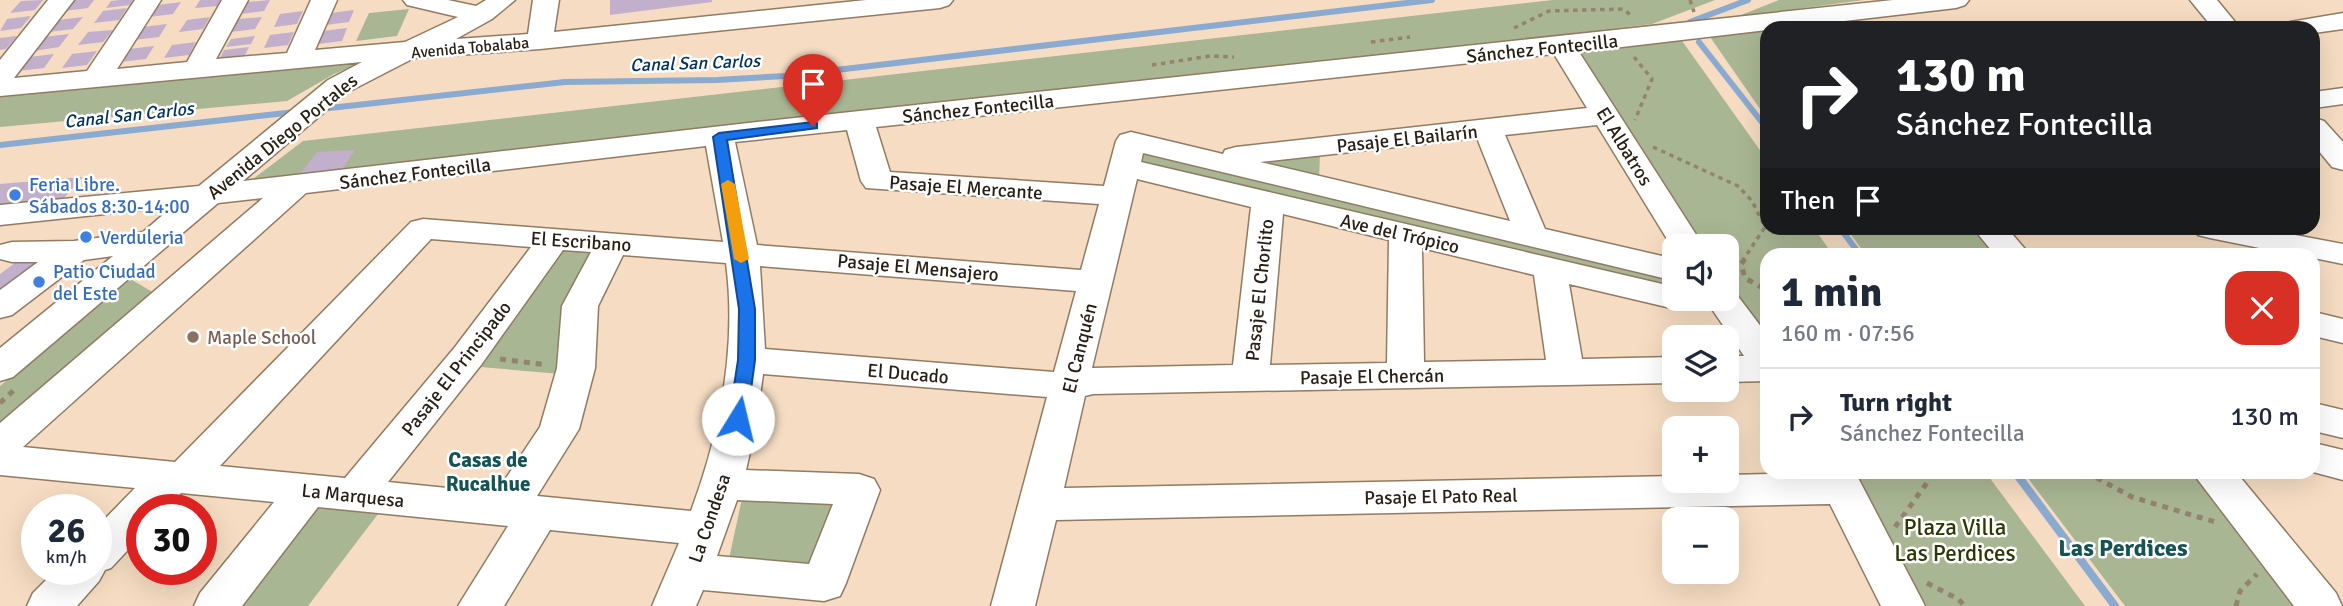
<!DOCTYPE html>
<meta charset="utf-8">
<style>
body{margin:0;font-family:Signika,sans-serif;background:#f2f2f3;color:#1f2937;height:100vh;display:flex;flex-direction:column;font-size:26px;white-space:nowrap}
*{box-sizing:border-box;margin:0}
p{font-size:23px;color:#747a83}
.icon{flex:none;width:38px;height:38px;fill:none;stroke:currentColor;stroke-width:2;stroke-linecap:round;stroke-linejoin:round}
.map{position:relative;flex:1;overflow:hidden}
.drawer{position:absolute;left:1760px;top:248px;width:560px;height:231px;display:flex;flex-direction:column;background:#fff;border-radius:21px;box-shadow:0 7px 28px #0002}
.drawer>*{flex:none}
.hud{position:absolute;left:1760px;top:21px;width:560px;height:214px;border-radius:21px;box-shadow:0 7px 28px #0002;background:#202124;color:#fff;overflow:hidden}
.tools{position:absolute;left:1662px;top:234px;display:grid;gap:14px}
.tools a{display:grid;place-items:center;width:77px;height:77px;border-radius:14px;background:#fff;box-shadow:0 7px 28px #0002;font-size:35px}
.speed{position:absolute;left:21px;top:494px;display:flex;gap:14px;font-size:35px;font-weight:700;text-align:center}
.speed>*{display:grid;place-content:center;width:91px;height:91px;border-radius:50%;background:#fff;box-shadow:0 7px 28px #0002;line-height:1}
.speed small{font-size:18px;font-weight:400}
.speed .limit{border:10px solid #d22;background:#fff;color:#111}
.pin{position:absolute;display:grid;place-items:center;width:60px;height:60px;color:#fff;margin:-72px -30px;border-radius:50% 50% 50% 0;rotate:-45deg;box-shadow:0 0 7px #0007}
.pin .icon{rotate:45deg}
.me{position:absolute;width:77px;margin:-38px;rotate:9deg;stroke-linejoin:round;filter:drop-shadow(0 0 5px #0008)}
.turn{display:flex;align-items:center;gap:24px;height:147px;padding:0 21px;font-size:32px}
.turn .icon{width:91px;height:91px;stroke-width:2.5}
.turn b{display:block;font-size:49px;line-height:60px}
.then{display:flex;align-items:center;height:66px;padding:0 21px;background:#0003;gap:14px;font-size:26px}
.round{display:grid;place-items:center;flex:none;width:74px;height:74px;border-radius:21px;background:#f2f2f3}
.summary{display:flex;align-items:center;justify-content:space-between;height:119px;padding:0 21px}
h1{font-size:42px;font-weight:800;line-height:52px}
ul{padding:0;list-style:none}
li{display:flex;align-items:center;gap:21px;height:98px;padding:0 21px;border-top:2px solid #e0e1e3}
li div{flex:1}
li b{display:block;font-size:26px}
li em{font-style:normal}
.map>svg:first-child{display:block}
</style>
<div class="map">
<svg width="2343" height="606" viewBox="0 0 2343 606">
<rect width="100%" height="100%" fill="#f5dcc2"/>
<path fill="#a9b693" d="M1553 0H1715L1652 24 245 185 303 141Z
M1779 0H1864L1736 17Z
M409 9 397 36 356 41 369 13Z
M1793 23 1797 28H1768L1767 119 1708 34Z
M1680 38 1767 160 1768 228H1814L1833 255 1768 256 1767 355 1727 292V247H1699L1568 49Z
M372 58 334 74 287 101 0 127V92Z
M1141 151 1675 273V290L1140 164Z
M1320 153 1319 180 1238 164Z
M1846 228H1978L2004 255H1866Z
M556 247 601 251 560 374 469 366Z
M129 278 154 293 0 427V386Z
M1842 473H1986L2085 606H1915Z
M2024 473H2198L2306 606H2125Z
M743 494 829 498 836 513 816 569 727 568Z
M299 508 381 510 308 606H222Z"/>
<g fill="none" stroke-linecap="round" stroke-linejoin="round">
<path stroke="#8aaad0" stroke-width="6" d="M1690 22 1748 0
M1699 42 1768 130
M321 109 565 82 717 80 785 76 1432 0
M0 145 295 112
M1840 228 1861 256"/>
<path stroke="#8aaad0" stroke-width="8" d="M2015 472 2115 606"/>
</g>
<path fill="#c2afcb" d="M43 0 35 10 10 13 21 1Z
M72 0H94L88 8 64 11Z
M120 0H133L130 5 106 8 111 1Z
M200 0H222L218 6 195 8Z
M270 0 264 11 240 14 247 2Z
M610 0H712V2L610 15Z
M181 2 173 14 149 17 158 5Z
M127 8 119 20 94 23 103 11Z
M354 10 349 22 326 25 331 13Z
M303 11 297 24 274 27 280 14Z
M31 16 21 28 0 31 7 19Z
M83 17 73 29 49 32 58 20Z
M210 17 203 29 179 32 187 20Z
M262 17 255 29 231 32 238 19Z
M167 24 159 37 134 40 143 27Z
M347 28 342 41 318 44 323 31Z
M113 30 103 42 78 45 88 32Z
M294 32 288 45 264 48 270 35Z
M69 34 59 47 34 51 44 37Z
M17 36 6 49 0 50V38Z
M255 36 251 44 226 47 231 39Z
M196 42 189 55 164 58 172 45Z
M154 46 146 59 120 62 129 49Z
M249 47 245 55 220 58 224 50Z
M97 51 87 65 62 68 72 54Z
M54 54 44 68 18 71 29 57Z
M355 150 340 172 300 174 317 152Z
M83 177 61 201 0 206V184Z
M22 258 54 261 0 302V274Z"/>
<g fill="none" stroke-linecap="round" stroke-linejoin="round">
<g stroke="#917b63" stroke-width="3">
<path id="minor" d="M48 0H74L14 78 87 71 135 0H161L117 69 187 62 222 0H248L216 59 287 53 311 0H337L315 50 405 42 458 17 407 5 403 0H448L476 6 486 0H515L492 19 456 39 528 34 533 0H559L554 32 866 0H953L949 5 940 8 540 49 414 58 348 92 243 181 757 122 1893 0H1969L1965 5 1956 8 1579 52 1704 247H1675V252L1597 125 1505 135 1545 229 1675 259V281L1143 153 1141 162 1675 287V299H1692L1687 306 1675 309 1569 284 1582 359 1675 357V383L1093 394 1085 396 1064 488 1675 476V481H1727V475L1855 472 1925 606H1881L1830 504 1056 520 1035 606H991L1047 397 763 374 756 426 746 470 859 474 874 479 880 490 846 583 840 596 824 601 703 590 696 606H652L679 543 550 530 504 606H458L508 526 318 507 242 606H194L200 593 274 502 181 493 166 509H142V535L111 568 105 570 99 581 77 606H27L33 593 57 569H96V528L135 488 0 475V423L263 198 218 203 13 377 0 381V348L113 256 84 260 12 315 0 318V290L38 262H12L0 259V245L12 242 74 241 143 232 172 207 0 225V205L199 186 328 80 362 62 0 96V60ZM1554 54 1587 108 1236 147 1225 150 1223 154 1131 132 1120 135 1116 141 1104 186 890 172 876 127ZM847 130 861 181 866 188 1099 204 1081 270 757 245 735 142ZM1477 138 1510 221 1260 162ZM706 146 723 242 423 219 411 222 175 462 23 447 306 193ZM1137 179 1251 207 1233 365 1092 368ZM1283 214 1389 240 1387 363 1270 365ZM431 239 531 247 455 347 345 478 220 466ZM1422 248 1534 275 1546 360 1424 362ZM563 250 591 252 562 306 557 368 540 427 496 493 388 482 481 365ZM623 255 726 263C737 347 720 433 691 511L537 496 579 429 595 368 598 306ZM760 266 1076 291 1054 372 765 349ZM737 500 833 504 809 564 717 556Z
M2190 0H2217L2240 28H2213Z
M2343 13V29L2314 33V28H2286L2290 22Z
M2343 88V104L2314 108V92Z
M2314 118 2324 121 2343 142V170L2332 167 2314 145Z
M1973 228H2007L2031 256H1996Z
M2194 228H2258L2343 244V264L2314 258V256H2299L2210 238 2198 235Z
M1727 289 1734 291 1768 336V381L1727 382V356H1744L1705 299H1727Z
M2314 312 2343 319V343L2314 336Z
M2314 403 2343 410V438L2314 431Z
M2314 443 2343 450V480L2313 472Z
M2192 472H2236L2336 593 2342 606H2294Z"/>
</g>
<path stroke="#958371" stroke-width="3.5" stroke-dasharray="4.5 4.5" stroke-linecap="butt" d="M1690 0 1694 12
M1514 28 1549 11 1623 9 1632 16
M1371 42 1410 37
M1634 57 1652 79 1635 120
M1152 65 1210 56 1234 57
M1653 147 1738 186 1752 201 1765 227 1743 260
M1950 228 1965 235"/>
<path stroke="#958371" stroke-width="5" stroke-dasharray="6 6" stroke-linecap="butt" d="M1745 259 1741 264 1745 278 1768 291
M500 359 547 365
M0 403 14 390
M2086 472 2132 497 2215 522
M1895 527 1929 480 1927 472
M1927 583 1958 599 1965 606
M2236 606 2240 591 2257 574"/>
<use href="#minor" fill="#fff" fill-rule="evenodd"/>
</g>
<path fill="#1a73e8" stroke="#114b97" stroke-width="2" d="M813 122 817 123V128L727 140 755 309V360L747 419 744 423H732L729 419 738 360 739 309 713 137 719 133Z"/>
<path fill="#f59e0b" d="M728 180 735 184 749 259 741 263 734 259 721 184Z"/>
<g fill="#3f7fe0" stroke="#fff" stroke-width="2.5">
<circle cx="15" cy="195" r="7"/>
<circle cx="86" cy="237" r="7"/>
<circle cx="39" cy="282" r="7"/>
</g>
<circle fill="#8d6e63" stroke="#fff" stroke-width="2.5" cx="193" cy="337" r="7"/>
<g text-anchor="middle" stroke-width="5" stroke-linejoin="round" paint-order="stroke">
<g font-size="16" fill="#271e14" stroke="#fff">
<text transform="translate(470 47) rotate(-5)" y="6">Avenida Tobalaba</text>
</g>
<g font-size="18" font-style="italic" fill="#013261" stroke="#fff">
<text transform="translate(695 63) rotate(-2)" y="6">Canal San Carlos</text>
<text transform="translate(129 115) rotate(-6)" y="6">Canal San Carlos</text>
</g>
<g font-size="19" fill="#271e14" stroke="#fff">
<text transform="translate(1542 48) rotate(-6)" y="7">Sánchez Fontecilla</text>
<text transform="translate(978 108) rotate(-6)" y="7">Sánchez Fontecilla</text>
<text transform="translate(282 136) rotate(-39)" y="7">Avenida Diego Portales</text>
<text transform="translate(1407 138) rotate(-6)" y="7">Pasaje El Bailarín</text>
<text transform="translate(1625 146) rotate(58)" y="7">El Albatros</text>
<text transform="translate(415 173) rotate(-7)" y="7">Sánchez Fontecilla</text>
<text transform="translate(966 187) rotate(4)" y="7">Pasaje El Mercante</text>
<text transform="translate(1400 233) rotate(13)" y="7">Ave del Trópico</text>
<text transform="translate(581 241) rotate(4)" y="7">El Escribano</text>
<text transform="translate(918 267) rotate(5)" y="7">Pasaje El Mensajero</text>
<text transform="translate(1259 290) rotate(-84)" y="7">Pasaje El Chorlito</text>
<text transform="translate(1079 348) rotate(-76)" y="7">El Canquén</text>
<text transform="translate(456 368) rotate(-52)" y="7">Pasaje El Principado</text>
<text transform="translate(908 373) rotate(5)" y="7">El Ducado</text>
<text transform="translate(1372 376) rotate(-1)" y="7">Pasaje El Chercán</text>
<text transform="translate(353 495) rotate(6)" y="7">La Marquesa</text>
<text transform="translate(1441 496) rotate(-1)" y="7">Pasaje El Pato Real</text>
<text transform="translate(709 518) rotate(-71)" y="7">La Condesa</text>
</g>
<g font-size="19" fill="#366cbe" stroke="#fff" text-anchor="start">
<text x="29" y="191">Feria Libre.<tspan x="29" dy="22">Sábados 8:30-14:00</tspan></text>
<text x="100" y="244">Verduleria</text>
<text x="53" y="278">Patio Ciudad<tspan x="53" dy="22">del Este</tspan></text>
</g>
<g font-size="19" fill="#785e54" stroke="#fff" text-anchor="start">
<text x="207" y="344">Maple School</text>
</g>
<g font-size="21" font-weight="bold" fill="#165355" stroke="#fff">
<text x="488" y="467">Casas de<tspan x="488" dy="24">Rucalhue</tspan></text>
</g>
<g font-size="23" fill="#2b3902" stroke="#fff">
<text x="1955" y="535">Plaza Villa<tspan x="1955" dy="26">Las Perdices</tspan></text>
</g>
<g font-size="24" font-weight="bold" fill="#165355" stroke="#fff">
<text x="2123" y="556">Las Perdices</text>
</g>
</g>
</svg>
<div class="tools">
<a><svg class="icon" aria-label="sound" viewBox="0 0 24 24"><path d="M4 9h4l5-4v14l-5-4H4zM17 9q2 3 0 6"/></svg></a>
<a><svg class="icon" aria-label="layers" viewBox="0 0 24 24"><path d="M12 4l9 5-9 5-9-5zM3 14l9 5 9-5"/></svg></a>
<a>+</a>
<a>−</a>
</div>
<div class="speed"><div>26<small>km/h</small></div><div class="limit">30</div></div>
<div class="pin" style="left:813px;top:126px;background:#d93025"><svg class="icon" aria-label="arrive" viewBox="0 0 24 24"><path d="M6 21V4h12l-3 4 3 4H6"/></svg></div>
<svg class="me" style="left:738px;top:419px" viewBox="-20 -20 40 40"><circle r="19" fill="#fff"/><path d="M0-13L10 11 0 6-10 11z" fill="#1a73e8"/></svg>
<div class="hud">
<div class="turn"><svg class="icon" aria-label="right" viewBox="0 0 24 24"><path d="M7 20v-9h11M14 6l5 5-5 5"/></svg><div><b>130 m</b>Sánchez Fontecilla</div></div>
<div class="then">Then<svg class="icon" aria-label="arrive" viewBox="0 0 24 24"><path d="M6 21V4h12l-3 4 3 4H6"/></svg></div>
</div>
<section class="drawer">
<div class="summary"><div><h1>1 min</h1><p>160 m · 07:56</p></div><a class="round" style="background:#d93025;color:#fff"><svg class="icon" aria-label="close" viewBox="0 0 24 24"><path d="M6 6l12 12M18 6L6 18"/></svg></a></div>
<ul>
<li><svg class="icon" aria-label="right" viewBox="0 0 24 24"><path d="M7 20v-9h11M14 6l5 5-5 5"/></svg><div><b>Turn right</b><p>Sánchez Fontecilla</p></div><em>130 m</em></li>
</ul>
</section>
</div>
